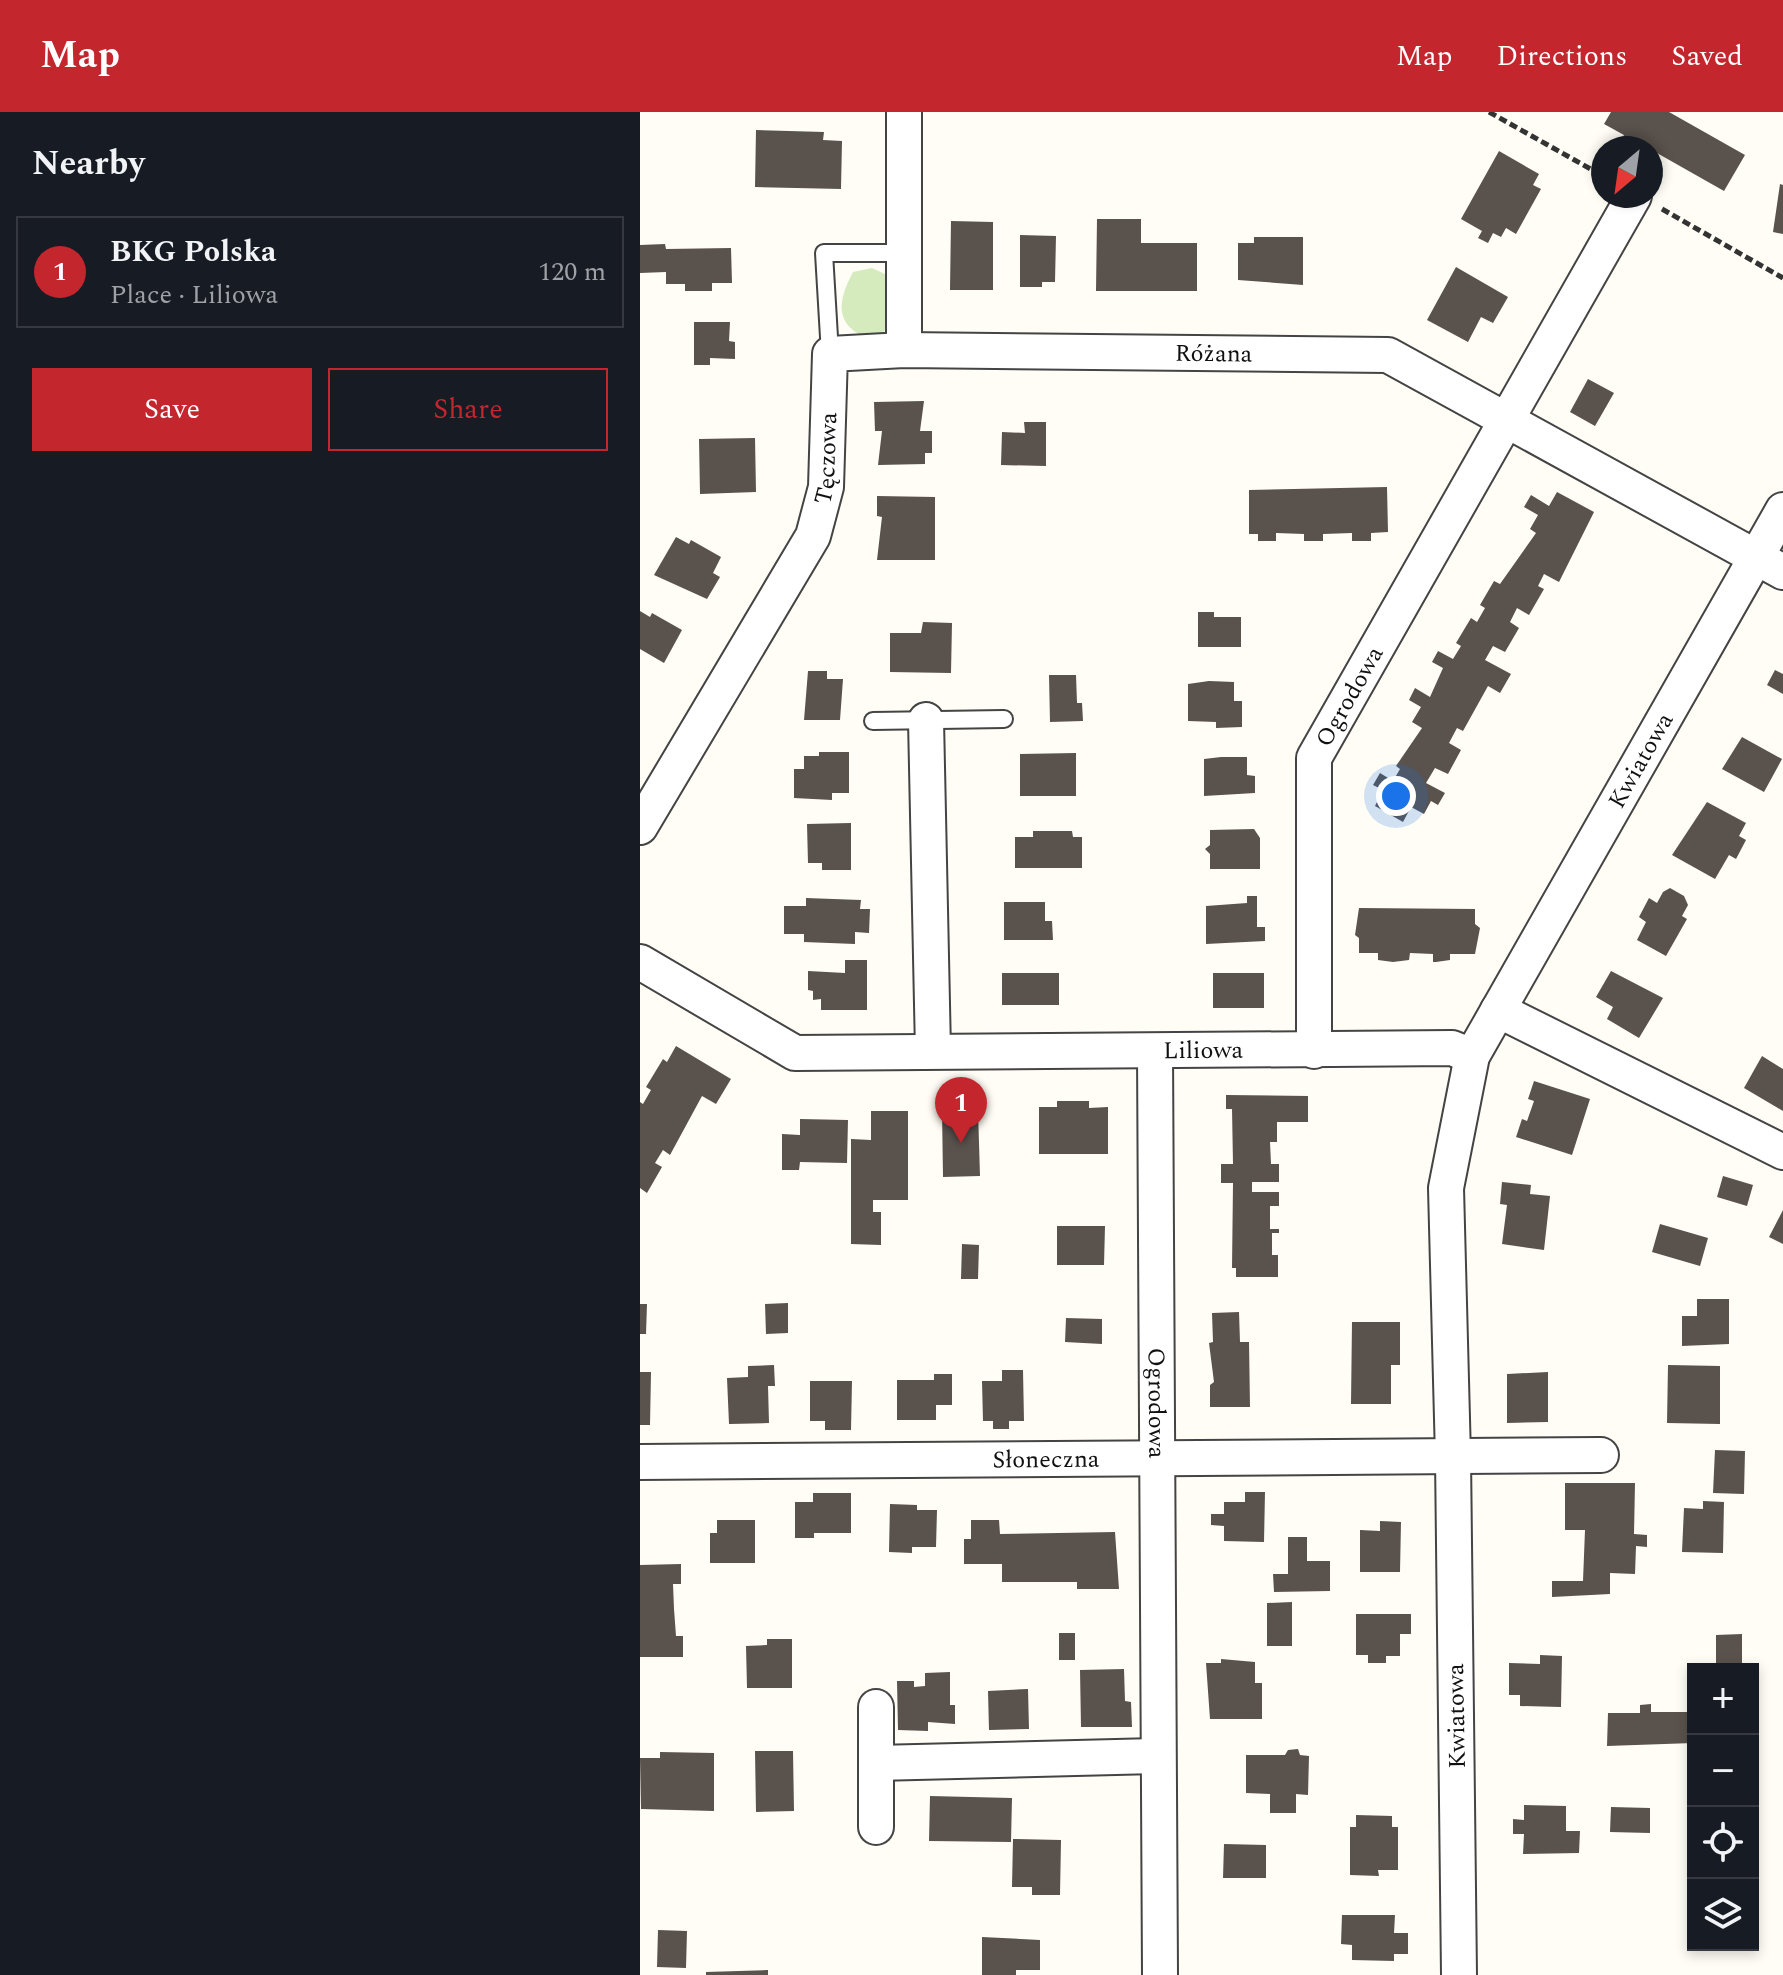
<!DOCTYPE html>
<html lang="en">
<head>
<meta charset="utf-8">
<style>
  :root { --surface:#171b24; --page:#242831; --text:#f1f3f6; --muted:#9ea1a6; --line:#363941; --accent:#c4262e }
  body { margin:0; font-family:Spectral,serif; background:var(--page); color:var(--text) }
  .controls { position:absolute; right:24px; bottom:24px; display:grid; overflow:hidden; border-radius:0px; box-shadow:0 4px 12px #0003 }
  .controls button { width:72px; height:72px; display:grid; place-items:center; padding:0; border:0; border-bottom:2px solid var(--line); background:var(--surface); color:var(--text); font:40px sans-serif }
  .compass { position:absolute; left:951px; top:24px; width:72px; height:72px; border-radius:50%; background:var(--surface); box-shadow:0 4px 12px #0003; rotate:209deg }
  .you { position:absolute; left:756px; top:684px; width:28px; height:28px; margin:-20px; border:6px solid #fff; border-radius:50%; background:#1a73e8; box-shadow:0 0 0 12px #1a73e833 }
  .badge { display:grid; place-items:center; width:52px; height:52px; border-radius:50%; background:var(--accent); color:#fff; font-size:26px; font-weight:700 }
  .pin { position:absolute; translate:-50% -66px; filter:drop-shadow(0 2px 4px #0008) }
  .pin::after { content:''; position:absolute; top:42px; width:28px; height:24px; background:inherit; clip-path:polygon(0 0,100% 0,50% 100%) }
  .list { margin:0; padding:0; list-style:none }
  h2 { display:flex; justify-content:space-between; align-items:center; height:104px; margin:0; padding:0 32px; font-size:34px }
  h2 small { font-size:26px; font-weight:400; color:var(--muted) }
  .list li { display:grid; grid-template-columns:52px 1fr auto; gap:24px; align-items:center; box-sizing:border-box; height:112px; margin:0 16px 16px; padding:0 16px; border:2px solid var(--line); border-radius:0px }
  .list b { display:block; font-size:30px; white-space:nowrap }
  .list p { margin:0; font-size:26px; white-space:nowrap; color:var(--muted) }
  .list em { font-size:26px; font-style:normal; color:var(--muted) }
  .actions { display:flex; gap:16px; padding:24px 32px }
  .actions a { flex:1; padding:18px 0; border:2px solid var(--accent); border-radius:0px; text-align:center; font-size:28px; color:var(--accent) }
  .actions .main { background:var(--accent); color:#fff }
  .icon { flex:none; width:44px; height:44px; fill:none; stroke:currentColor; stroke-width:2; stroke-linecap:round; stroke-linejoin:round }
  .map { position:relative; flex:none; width:1143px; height:1863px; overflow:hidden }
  header { display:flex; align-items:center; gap:48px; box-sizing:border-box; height:112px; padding:0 40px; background:var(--accent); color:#fff }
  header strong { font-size:38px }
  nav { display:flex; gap:44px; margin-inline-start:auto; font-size:28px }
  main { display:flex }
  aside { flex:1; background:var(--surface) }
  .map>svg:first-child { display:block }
  .green { fill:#d5ebbd }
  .building { fill:#5a524d }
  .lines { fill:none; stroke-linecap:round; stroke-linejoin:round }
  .lane-casing { stroke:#444; stroke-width:20 }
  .street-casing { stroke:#444; stroke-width:38 }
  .path { stroke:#333; stroke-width:5; stroke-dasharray:8 4; stroke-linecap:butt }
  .lane { stroke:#fff; stroke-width:16 }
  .street { stroke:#fff; stroke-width:34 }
  .labels { text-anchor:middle; stroke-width:8; stroke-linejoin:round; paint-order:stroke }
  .street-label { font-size:24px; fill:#111; stroke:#fff }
</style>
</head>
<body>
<header>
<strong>Map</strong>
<nav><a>Map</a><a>Directions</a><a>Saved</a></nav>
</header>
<main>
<aside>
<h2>Nearby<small></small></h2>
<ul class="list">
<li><span class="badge">1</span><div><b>BKG Polska</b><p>Place · Liliowa</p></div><em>120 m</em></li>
</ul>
<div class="actions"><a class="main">Save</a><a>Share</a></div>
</aside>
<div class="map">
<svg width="1143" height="1863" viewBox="0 0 1143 1863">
  <rect width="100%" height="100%" fill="#fffdf5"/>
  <path class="green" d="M232,156l15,7c5,27 14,52 -16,65 -36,-14 -35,-36 -18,-68z"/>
  <path class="building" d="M971,0h58l76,43 -21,36 -90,-51 -5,8 -11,-3 6,-10 -20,-11z
    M116,18l68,2 -1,8 19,1 -1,48 -86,-2z
    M859,39l40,23 -6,11 8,4 -25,45 -10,-6 -5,9 -8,-4 -5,10 -10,-5 4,-7 -21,-12z
    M1140,72l3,1v49l-10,-2z
    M457,107h44v24h56v48h-101z
    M311,109l42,1v68h-43z
    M380,123l36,1 -1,46h-13v5h-22z
    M614,125h49v48l-65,-5v-37h16z
    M25,132l1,5 65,-1 1,35h-20v8h-27v-7h-19v-12l-26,1v-28z
    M816,155l52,30 -15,26 -12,-6 -13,25 -41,-22z
    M54,210h36l-1,19 6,1v17l-25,-1v7h-16z
    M948,267l26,14 -19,33 -25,-14z
    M284,289l-4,30h12v22h-7v11l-47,1 4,-34h-7l-1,-29z
    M384,310h22v44l-45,-1 1,-33 23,1z
    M115,326l1,54 -56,2 -1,-55z
    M747,375l1,45 -17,1v8h-19v-8l-29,1v7h-19v-7l-28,-1v8h-18v-7h-9v-44z
    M917,380l37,20 -35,70 -15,-8 -6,12 6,3 -15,26 -12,-7 -7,14 9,6 -14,24 -12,-6 -8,14 26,14 -11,19 -12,-7 -25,45 -6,-3 -8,15 12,7 -13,24 -13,-6 -9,15 19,10 -7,12 -7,-4 -7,13 -13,-7 -8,15 -28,-16 8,-16 -10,-5 7,-12 13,8 7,-12 -4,-3 26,-38 -10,-6 9,-15 -12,-7 6,-12 15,9 13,-29 -11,-6 6,-11 15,8 8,-13 -5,-3 15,-25 6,4 8,-14 -5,-3 14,-24 6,3 36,-51 -6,-4 8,-14 -14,-8 7,-12 18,11z
    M237,384l58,1v63h-58l5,-43 -5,-1z
    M36,425l13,7 2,-4 30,17 -8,16 7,4 -13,22 -53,-24z
    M0,499l10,6 2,-4 30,17 -18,33 -24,-14z
    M558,500h16v5h27v30h-43z
    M283,510l29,1 -1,50 -61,-1v-39h31z
    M1135,558l8,4v20l-16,-9z
    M168,559h19v8h16l-3,41h-36z
    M409,563h27l1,28h5l1,18 -33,1z
    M569,569l25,1v19h8v26l-26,1v-6l-28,-1v-37z
    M1102,625l40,22 -18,33 -42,-23z
    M179,640h30v41h-17v7l-38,-2v-29h10v-13h15z
    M436,641v43h-56v-42z
    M581,645h26v18l8,1v17l-51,3v-37z
    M1067,690l39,21 -7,13 7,4 -10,19 -7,-4 -14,24 -43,-24z
    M211,711v47h-29v-7h-14l-1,-39z
    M614,717l6,9v31h-50v-15l-5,-5 5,-4v-15z
    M393,719h39l1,6h9v31h-67v-31h18z
    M1030,776l14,8 4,9 -6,11 5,3 -21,37 -29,-16 9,-18 -7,-5 10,-19 8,5 6,-11z
    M607,784h10v31h8v14l-59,3v-38l41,-3z
    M166,786l55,2 -1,9h10l-1,24 -14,-1v12l-51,-2v-8h-20v-28h22z
    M364,790h41v19h7l1,19h-49z
    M719,796l116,1v15l5,4 -5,26h-25v6l-14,2h-3v-8l-23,-1 -1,7 -16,2 -15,-2v-7h-19v-15l-4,-3z
    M205,848h22v50h-46v-11l-8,1v-9l-5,-1v-19l37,2z
    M971,859l52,27 -24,40 -32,-19 6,-12 -17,-10z
    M362,861h57v32h-57z
    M573,861h51v35h-51z
    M36,934l55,33 -15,25 -14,-8 -32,59 -7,-5 -8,13 7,4 -15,26 -7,-5v-86l3,2 8,-14 -5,-3 17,-28 4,3z
    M1122,944l21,13v42l-39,-23z
    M894,969l56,18 -18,56 -56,-18 6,-18 5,2 7,-20 -6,-2z
    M586,983l82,1v26h-31v20h-7l1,22h8v18h-27v10h27v14h-9v23h9v4h-7v22h6v22h-42v-9h-4l1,-85h-12v-19h12l-1,-55h-6z
    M417,989h32v7l19,-1v47h-69v-47h18z
    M302,998h36l2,66 -37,1z
    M231,999h37v89h-35v12h8v33l-30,-1v-105l20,1z
    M160,1007l48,1 -1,43 -47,-1 -1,8h-17v-36l18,1z
    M1083,1064l30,9 -6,21 -30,-9z
    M862,1070l29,3 -1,9 20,2 -6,54 -42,-6 5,-39 -7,-1z
    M1143,1098v34l-14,-7z
    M1020,1112l48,14 -8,28 -48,-14z
    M417,1114h48l-1,39h-47z
    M322,1132l17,1 -1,34h-17z
    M1057,1187h32v45l-47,2v-30h15z
    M148,1191v30l-22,1 -1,-30z
    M0,1192h7l-1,30h-6z
    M599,1200l1,30h9l1,65h-40v-22l4,-3 -5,-39 4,-1 -1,-29z
    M426,1206l36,1v25l-37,-2z
    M712,1210h48v43h-9v39h-40z
    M134,1253l1,21h-7l1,37 -40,1 -2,-46 21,-1v-11z
    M1028,1253l52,1v58l-53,-1z
    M362,1258h21l1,51h-15v8h-16v-8h-10l-1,-40h20z
    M0,1260h11l-1,53h-10z
    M908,1260v50l-41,1v-49z
    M294,1262h18v31h-16v15h-39v-40h37z
    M170,1269h42l-1,49h-26v-9h-15z
    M1075,1338l30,1 -1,43 -31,-1z
    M925,1371h70l-1,51 13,1v12l-11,-1 -1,28 -25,-1v21l-58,3v-16h31l2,-51h-20z
    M605,1380h20l-1,50 -40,-1v-15l-13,-1v-11h13v-12h21z
    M173,1381h38v40h-37v5h-19v-36h18z
    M1063,1389l21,1 -1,51 -41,-1 2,-44 19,1z
    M250,1392l27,1v5h20l-1,37h-24v6l-23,-1z
    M77,1408h38v43h-45v-30h7z
    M331,1408h28l1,14 115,-2 4,57h-42v-7h-75v-18h-38v-25h7z
    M740,1409l21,1 -1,50h-40v-42l20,1z
    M648,1425h19v24h23v30l-56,1 -1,-18h15z
    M41,1452v20h-8l1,25 2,27h7v21h-43v-92z
    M652,1490v44h-25v-43z
    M716,1502h55v20h-11v22h-14v7h-18v-8h-12z
    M419,1521h16v27h-16z
    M1102,1522v35h-26v-34z
    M127,1527h25v49h-45l-1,-42 21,-1z
    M900,1543l22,1 -1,51 -41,-1v-11h-11v-32l31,1z
    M581,1547l34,3v21h7v36h-52l-4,-56h15z
    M484,1557l1,32 6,1 1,25h-51l-1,-57z
    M310,1560v33h5v19l-27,-2v9l-30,-1 -1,-49h17v6l11,-1v-13z
    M388,1577l1,40 -40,1 -1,-39z
    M1011,1592v8h42v31l-86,3 1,-33h32v-8z
    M658,1637l2,6 9,1 -1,39 -12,-1v19h-26v-19l-24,-1v-38h39l3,-5z
    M115,1639h38l1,60 -38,1z
    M20,1640l54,1v58l-73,-2 -1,-51h20z
    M290,1684l82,2 -1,44 -82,-1z
    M884,1693l42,1v25h14l-1,22 -56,1 1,-20h-11v-15l11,1z
    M971,1695l39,1v25l-40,-1z
    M716,1703l36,1v11h6v43h-20l1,6 -29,-1v-48h6z
    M373,1727l48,1 -1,55h-28v-8h-20z
    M584,1732l42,1v33h-43z
    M702,1803h53l-1,18h14v21h-14v7l-42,-1v-15l-11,-1z
    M18,1818l29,1 -1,37 -29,-1z
    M342,1825l58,3v30h-24v5h-34z
    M128,1858v5h-62v-3z"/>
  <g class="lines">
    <defs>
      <path id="lane" d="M190,242l-6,-101h82
        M233,609l131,-2"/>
      <g id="street">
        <path d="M264,0v238"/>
        <path d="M286,608l7,331"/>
        <path id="s1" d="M0,715l173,-291 13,-49 4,-133 74,-4 484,5 395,217"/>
        <path id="s2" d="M0,850l155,91 657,-5 20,8"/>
        <path d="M858,898l285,142"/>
        <path id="s3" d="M515,939l5,924"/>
        <path id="s4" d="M674,939v-293l320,-562"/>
        <path id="s5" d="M0,1350l961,-7"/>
        <path d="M236,1651l280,-7"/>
        <path d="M236,1715v-120"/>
        <path id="s6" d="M819,1863l-6,-518 -7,-269 26,-132 311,-546"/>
      </g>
    </defs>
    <use href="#lane" class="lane-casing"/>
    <use href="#street" class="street-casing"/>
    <path class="path" d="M849,0l114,64
      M1022,97l121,69"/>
    <use href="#lane" class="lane"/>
    <use href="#street" class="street"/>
  </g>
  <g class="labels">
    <g class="street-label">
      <text dy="8" stroke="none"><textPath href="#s1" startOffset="906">Różana</textPath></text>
      <text dy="8" stroke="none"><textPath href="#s1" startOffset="418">Tęczowa</textPath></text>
      <text dy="8" stroke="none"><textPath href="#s4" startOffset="364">Ogrodowa</textPath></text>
      <text dy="8" stroke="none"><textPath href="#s6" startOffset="1262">Kwiatowa</textPath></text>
      <text dy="8" stroke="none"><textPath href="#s2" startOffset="588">Liliowa</textPath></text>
      <text dy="8" stroke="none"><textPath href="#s3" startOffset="352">Ogrodowa</textPath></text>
      <text dy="8" stroke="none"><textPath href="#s5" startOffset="406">Słoneczna</textPath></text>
      <text transform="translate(816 1604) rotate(-91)" y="8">Kwiatowa</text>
    </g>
  </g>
</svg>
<div class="controls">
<button>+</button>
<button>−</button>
<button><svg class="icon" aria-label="locate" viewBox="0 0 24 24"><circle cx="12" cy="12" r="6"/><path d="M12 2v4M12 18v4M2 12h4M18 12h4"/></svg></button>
<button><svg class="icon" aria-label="layers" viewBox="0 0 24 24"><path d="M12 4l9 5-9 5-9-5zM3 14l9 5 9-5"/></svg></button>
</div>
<svg class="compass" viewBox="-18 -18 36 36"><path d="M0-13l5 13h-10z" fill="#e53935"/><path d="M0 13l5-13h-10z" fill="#9ea1a6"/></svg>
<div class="you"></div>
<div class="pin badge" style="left:321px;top:1031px">1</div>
</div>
</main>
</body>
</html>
